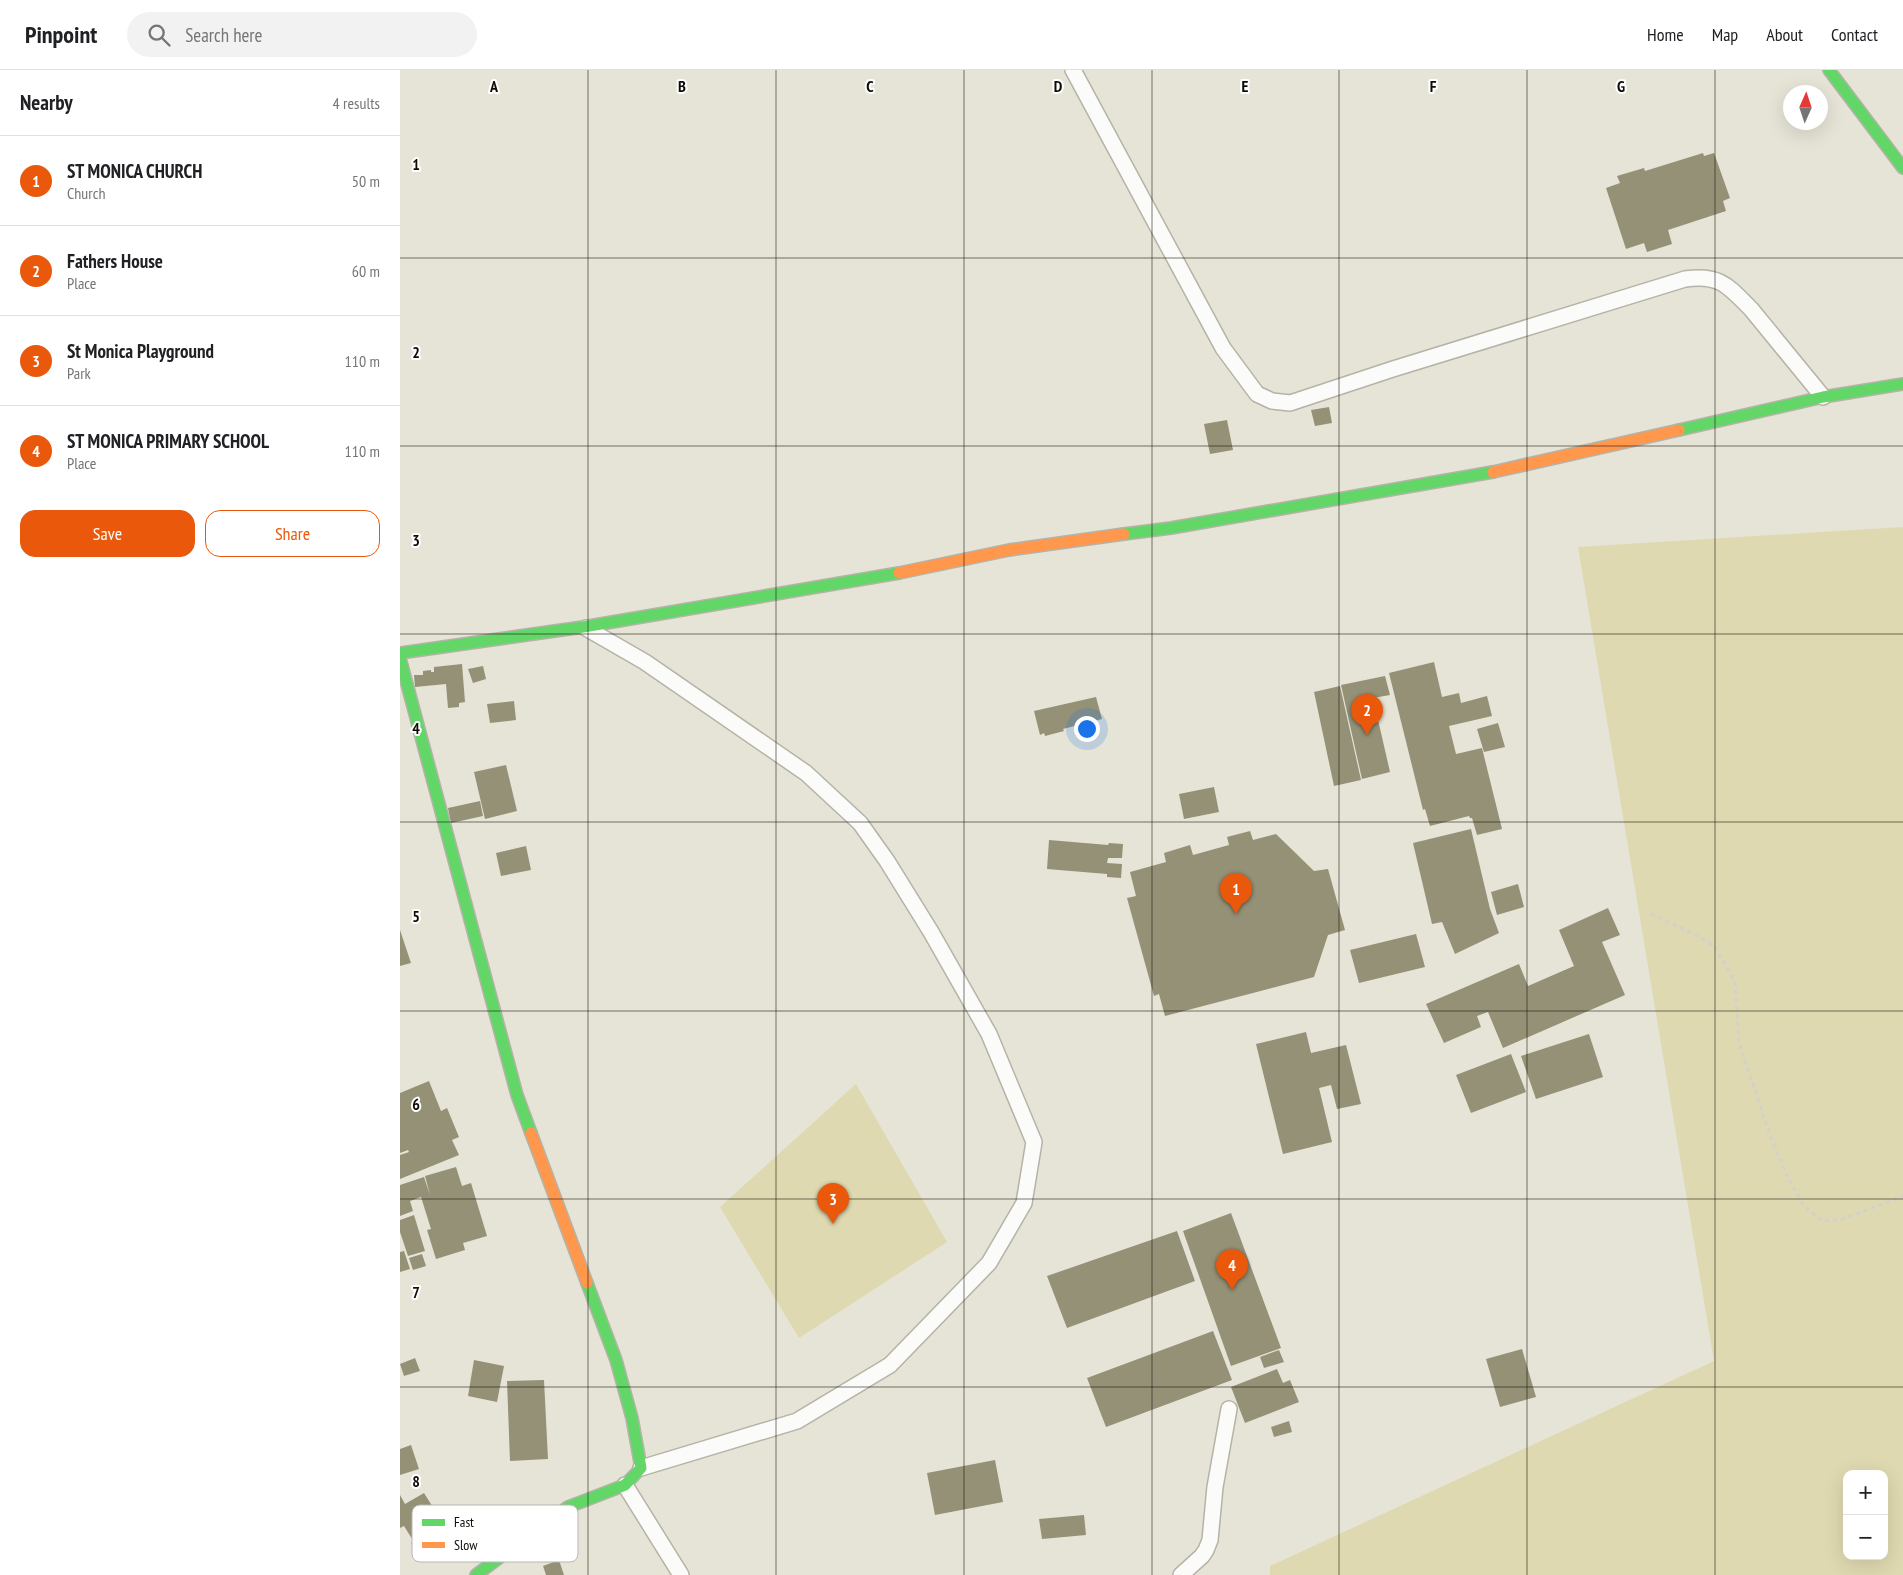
<!DOCTYPE html>
<html lang="en">
<head>
<meta charset="utf-8">
<style>
  :root { --surface:#fff; --page:#f2f2f2; --text:#202124; --muted:#757577; --line:#e0e0e0; --accent:#ea580c }
  body { margin:0; font-family:"PT Sans Narrow",sans-serif; background:var(--page); color:var(--text) }
  .controls { position:absolute; right:15px; bottom:15px; display:grid; overflow:hidden; border-radius:10px; box-shadow:0 5px 20px #0002 }
  .controls button { width:45px; height:45px; display:grid; place-items:center; padding:0; border:0; border-bottom:1px solid var(--line); background:var(--surface); color:var(--text); font:25px sans-serif }
  .compass { position:absolute; left:1383px; top:15px; width:45px; height:45px; border-radius:50%; background:var(--surface); box-shadow:0 5px 20px #0002; rotate:3deg }
  .you { position:absolute; left:686px; top:658px; width:18px; height:18px; margin:-12px; border:4px solid #fff; border-radius:50%; background:#1a73e8; box-shadow:0 0 0 8px #1a73e833 }
  .badge { display:grid; place-items:center; width:32px; height:32px; border-radius:50%; background:var(--accent); color:#fff; font-size:16px; font-weight:700 }
  .pin { position:absolute; translate:-50% -41px; filter:drop-shadow(0 1px 2px #0008) }
  .pin::after { content:''; position:absolute; top:26px; width:18px; height:15px; background:inherit; clip-path:polygon(0 0,100% 0,50% 100%) }
  .list { margin:0; padding:0; list-style:none }
  h2 { display:flex; justify-content:space-between; align-items:center; height:65px; margin:0; padding:0 20px; font-size:21px }
  h2 small { font-size:16px; font-weight:400; color:var(--muted) }
  .list li { display:grid; grid-template-columns:32px 1fr auto; gap:15px; align-items:center; box-sizing:border-box; height:90px; padding:0 20px; border-top:1px solid var(--line) }
  .list b { display:block; font-size:19px; white-space:nowrap }
  .list p { margin:0; font-size:16px; white-space:nowrap; color:var(--muted) }
  .list em { font-size:16px; font-style:normal; color:var(--muted) }
  .actions { display:flex; gap:10px; padding:15px 20px }
  .actions a { flex:1; padding:11px 0; border:1px solid var(--accent); border-radius:15px; text-align:center; font-size:18px; color:var(--accent) }
  .actions .main { background:var(--accent); color:#fff }
  .icon { flex:none; width:28px; height:28px; fill:none; stroke:currentColor; stroke-width:2; stroke-linecap:round; stroke-linejoin:round }
  .map { position:relative; flex:none; width:1503px; height:1505px; overflow:hidden }
  header { display:flex; align-items:center; gap:30px; box-sizing:border-box; height:70px; padding:0 25px; background:var(--surface); border-bottom:1px solid var(--line) }
  header strong { font-size:24px }
  nav { display:flex; gap:28px; margin-inline-start:auto; font-size:18px }
  .search { width:350px; height:45px; background:var(--page); display:flex; align-items:center; gap:12px; box-sizing:border-box; padding:0 18px; border-radius:28px; color:var(--muted); font-size:19px }
  main { display:flex }
  aside { flex:1; background:var(--surface) }
  .map>svg:first-child { display:block }
  .green { fill:#ded9b0; fill-rule:evenodd }
  .building { fill:#949177 }
  .lines { fill:none; stroke-linecap:round; stroke-linejoin:round }
  .lane-casing { stroke:#b5b3a8; stroke-width:18 }
  .fast-casing { stroke:#b5b3a8; stroke-width:14 }
  .slow-casing { stroke:#b5b3a8; stroke-width:14 }
  .path { stroke:#d2d1ce; stroke-width:3; stroke-dasharray:4 4; stroke-linecap:butt }
  .lane { stroke:#fbfbf9; stroke-width:15 }
  .fast { stroke:#63d668; stroke-width:11 }
  .slow { stroke:#ff974d; stroke-width:11 }
  .grid { fill:none; stroke:#0e0c05; stroke-width:1; stroke-opacity:0.55 }
  .key { fill:#fff; stroke:#b7b6b4; stroke-width:1 }
  .key-label { font-size:14px; fill:#0e0c05 }
  .grid-label { font-size:16px; text-anchor:middle; font-weight:bold; fill:#0e0c05; stroke:#fff; stroke-width:4; stroke-linejoin:round; paint-order:stroke }
</style>
</head>
<body>
<header>
<strong>Pinpoint</strong>
<div class="search"><svg class="icon" aria-label="search" viewBox="0 0 24 24"><circle cx="10" cy="10" r="6"/><path d="M15 15l6 6"/></svg>Search here</div>
<nav><a>Home</a><a>Map</a><a>About</a><a>Contact</a></nav>
</header>
<main>
<aside>
<h2>Nearby<small>4 results</small></h2>
<ul class="list">
<li><span class="badge">1</span><div><b>ST MONICA CHURCH</b><p>Church</p></div><em>50 m</em></li>
<li><span class="badge">2</span><div><b>Fathers House</b><p>Place</p></div><em>60 m</em></li>
<li><span class="badge">3</span><div><b>St Monica Playground</b><p>Park</p></div><em>110 m</em></li>
<li><span class="badge">4</span><div><b>ST MONICA PRIMARY SCHOOL</b><p>Place</p></div><em>110 m</em></li>
</ul>
<div class="actions"><a class="main">Save</a><a>Share</a></div>
</aside>
<div class="map">
<svg width="1503" height="1505" viewBox="0 0 1503 1505">
  <rect width="100%" height="100%" fill="#e6e4d6"/>
  <path class="green" d="M1503,457v1048h-633v-9l444,-205 -136,-814zM1447,1404h37v82h-37z
    M456,1014l91,158 -148,96 -79,-131z"/>
  <path class="building" d="M1303,83l1,3 10,-3 16,45 -7,3 3,10 -58,19 4,14 -25,8 -3,-9 -18,6 -20,-61 14,-5 -3,-7 27,-8 1,3z
    M929,337l3,16 -17,3 -4,-16z
    M827,350l6,30 -23,4 -6,-30z
    M1034,592l8,35 17,-4 2,10 26,-7 5,20 -43,10 7,28 26,-6 20,81 -25,6 -5,-17h-2l-1,-2 -39,10 -5,-17 -2,1 -34,-137z
    M62,594l3,38 -6,1v4l-11,1 -2,-24 -31,3 -1,-12h9v-4l8,-1v2h3v-5z
    M83,596l3,13 -13,4 -5,-14z
    M985,606l5,19 -17,3 17,74 -28,7 -21,-94z
    M940,616l21,94 -27,6 -20,-94z
    M696,627l6,22 -39,10 1,2 -19,5 -1,-3 -4,2 -6,-24z
    M114,631l2,19 -26,3 -3,-19z
    M1098,653l7,24 -21,5 -7,-23z
    M106,695l11,46 -32,8 -11,-47z
    M814,717l5,25 -35,7 -5,-25z
    M80,731l3,15 -32,7 -3,-15z
    M1071,759l19,80 9,24 -44,21 -13,-32 -10,2 -19,-81z
    M850,761l3,9 23,-6 38,37 14,-2 17,61 -17,5 -14,42 -149,39 -6,-22 -5,2 -27,-98 9,-2 -6,-24 36,-10 -2,-9 26,-8 3,10 36,-10 -2,-8z
    M649,770l59,5 1,-2 14,1 -1,14h-14l-1,5 15,1 -1,14 -14,-1v-3l-60,-5z
    M126,776l5,24 -30,6 -5,-23z
    M1118,814l6,23 -27,8 -6,-23z
    M1208,838l12,27 -18,7 23,53 -122,53 -15,-36 -11,4 4,11 -37,16 -18,-39 93,-40 9,22 46,-20 -15,-36z
    M0,860l11,33 -11,3z
    M1016,864l9,33 -66,16 -9,-33z
    M906,962l5,21 35,-8 15,59 -24,5 -6,-24 -12,3 13,54 -49,12 -27,-110z
    M1189,964l14,43 -67,22 -15,-43z
    M1111,984l15,38 -55,21 -15,-38z
    M29,1011l12,30 6,-3 12,29 -7,3 7,15 -59,24v-24l9,-3 -1,-2 -8,3v-60z
    M56,1097l6,19 9,-3 16,53 -24,7 2,7 -29,9 -9,-29 4,-1 -10,-32 -11,4 3,10 -13,5v-31l24,-8 6,18 -5,-19z
    M831,1143l50,135 -50,18 -48,-135z
    M14,1145l11,36 -17,5 -8,-24v-12z
    M777,1161l18,50 -128,47 -20,-52z
    M4,1181l6,18 -10,3v-20z
    M22,1184l4,12 -13,4 -4,-12z
    M813,1261l19,49 -126,47 -19,-49z
    M1122,1279l14,48 -36,10 -14,-48z
    M879,1280l5,12 -20,6 -4,-11z
    M15,1288l5,13 -16,5 -4,-12z
    M74,1290l30,6 -7,36 -29,-6z
    M877,1299l6,14 7,-3 9,22 -54,21 -14,-36z
    M144,1310l4,79 -38,2 -3,-80z
    M889,1351l3,11 -18,5 -3,-10z
    M11,1375l8,24 -19,6v-26z
    M595,1390l8,42 -68,13 -8,-42z
    M24,1423l31,49 -28,18 -8,-11 -3,2 -5,-8 3,-1 -10,-16 -4,2v-33l5,9z
    M684,1445l2,20 -44,4 -3,-20z
    M159,1490l5,15h-18l-3,-9z"/>
  <g class="lines">
    <defs>
      <path id="lane" d="M673,0l150,278 34,46 15,7 18,2 103,-34 292,-90c35,-5 43,7 66,30l72,88
        M186,558l59,34 161,111 54,50 27,38 44,71 58,102 45,108 -10,61 -35,60 -99,102 -93,56 -156,47
        M225,1415l56,90
        M781,1505l21,-19 4,-6 4,-10 5,-53 14,-78"/>
      <path id="fast" d="M1429,0l74,98
        M1279,360l144,-33 80,-13
        M724,464l47,-6 322,-56
        M0,583l183,-26 316,-54
        M0,588l117,437 14,38
        M76,1505l92,-68 57,-22 16,-17 -9,-50 -16,-58 -29,-77"/>
      <path id="slow" d="M1093,402l186,-42
        M499,503l110,-23 115,-16
        M131,1063l56,150"/>
    </defs>
    <use href="#lane" class="lane-casing"/>
    <use href="#fast" class="fast-casing"/>
    <use href="#slow" class="slow-casing"/>
    <path class="path" d="M1251,844l41,19 22,13 12,20 9,16 4,61 31,92 18,43 16,28 18,15 21,-2 60,-23"/>
    <use href="#lane" class="lane"/>
    <use href="#fast" class="fast"/>
    <use href="#slow" class="slow"/>
  </g>
  <path class="grid" d="M188,0v1505M376,0v1505M564,0v1505M752,0v1505M939,0v1505M1127,0v1505M1315,0v1505M0,188h1503M0,376h1503M0,564h1503M0,752h1503M0,941h1503M0,1129h1503M0,1317h1503"/>
  <rect x="12" y="1435" width="166" height="57" rx="8" class="key"/>
  <rect x="22" y="1449" width="23" height="7" fill="#63d668"/>
  <rect x="22" y="1472" width="23" height="6" fill="#ff974d"/>
  <g class="key-label">
    <text x="54" y="1457">Fast</text>
    <text x="54" y="1480">Slow</text>
  </g>
  <g class="grid-label">
    <text x="94" y="22">A</text>
    <text x="282" y="22">B</text>
    <text x="470" y="22">C</text>
    <text x="658" y="22">D</text>
    <text x="845" y="22">E</text>
    <text x="1033" y="22">F</text>
    <text x="1221" y="22">G</text>
    <text x="16" y="100">1</text>
    <text x="16" y="288">2</text>
    <text x="16" y="476">3</text>
    <text x="16" y="664">4</text>
    <text x="16" y="852">5</text>
    <text x="16" y="1040">6</text>
    <text x="16" y="1228">7</text>
    <text x="16" y="1417">8</text>
  </g>
</svg>
<div class="controls">
<button>+</button>
<button>−</button>
</div>
<svg class="compass" viewBox="-18 -18 36 36"><path d="M0-13l5 13h-10z" fill="#e53935"/><path d="M0 13l5-13h-10z" fill="#757577"/></svg>
<div class="you"></div>
<div class="pin badge" style="left:836px;top:844px">1</div>
<div class="pin badge" style="left:967px;top:665px">2</div>
<div class="pin badge" style="left:433px;top:1154px">3</div>
<div class="pin badge" style="left:832px;top:1220px">4</div>
</div>
</main>
</body>
</html>
